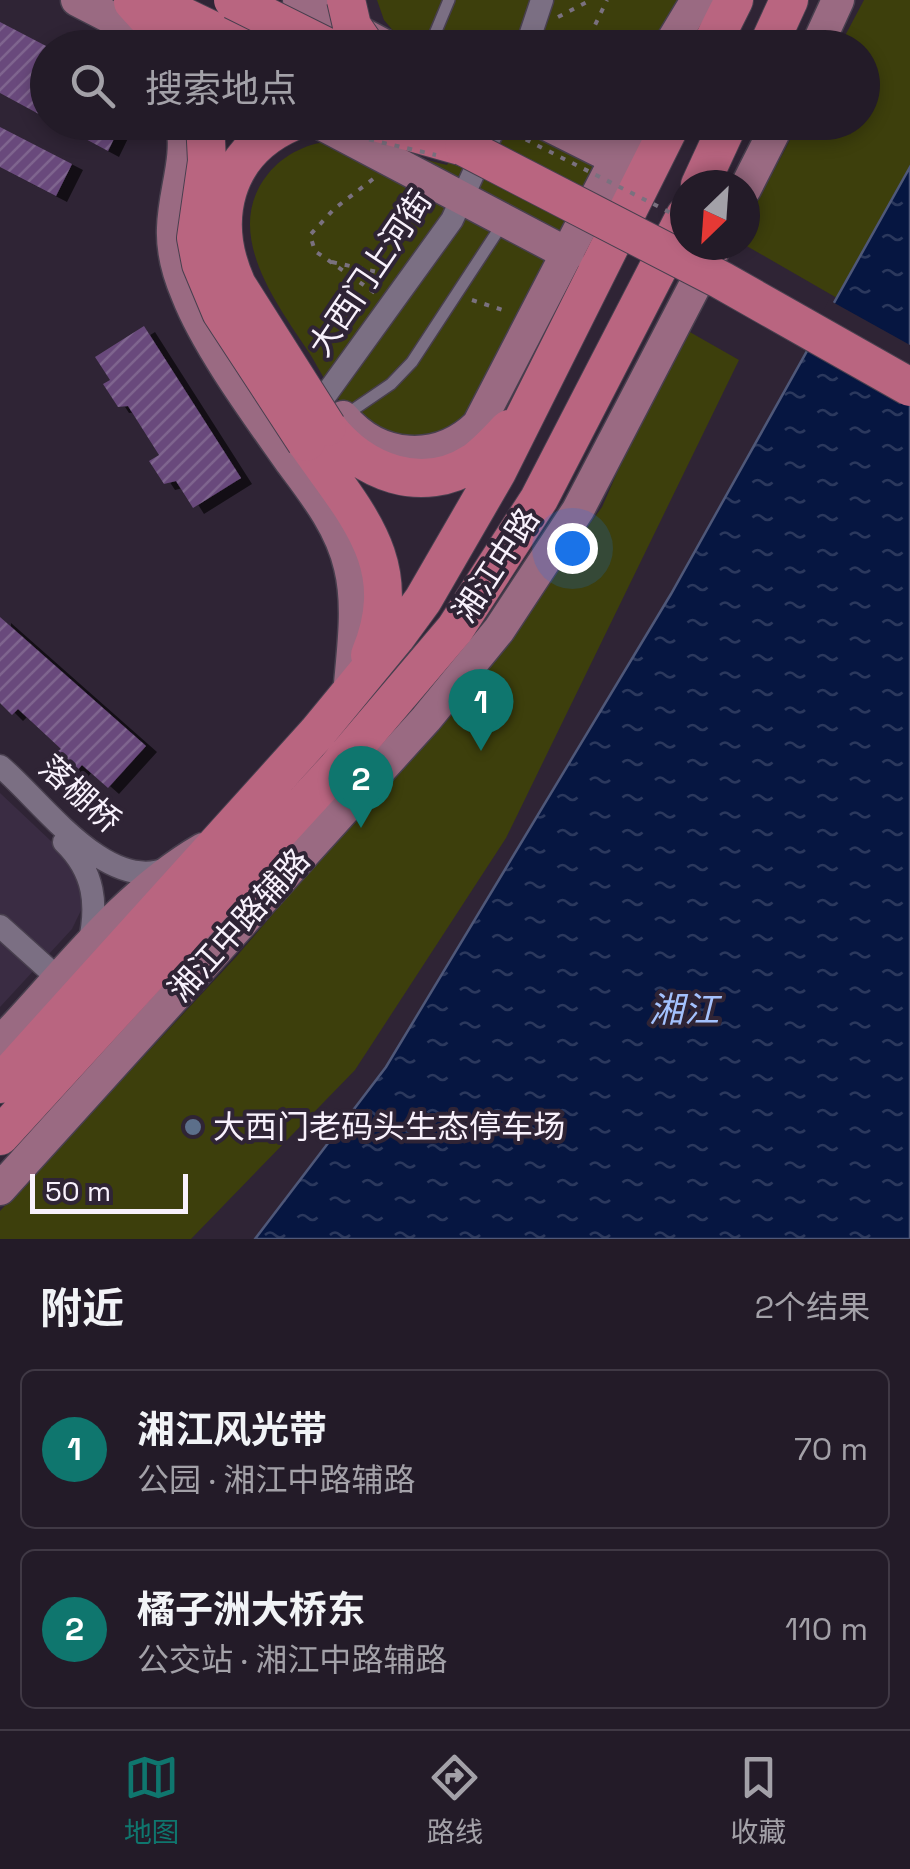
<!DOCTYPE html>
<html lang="zh">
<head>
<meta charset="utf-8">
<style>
  :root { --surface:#231b28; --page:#2f2834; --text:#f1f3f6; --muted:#a3a1a8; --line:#403945; --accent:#0f766e }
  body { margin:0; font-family:"Space Grotesk","Noto Sans SC",sans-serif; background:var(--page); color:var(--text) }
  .compass { position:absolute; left:670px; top:170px; width:90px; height:90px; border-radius:50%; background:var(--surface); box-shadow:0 5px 15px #0003; rotate:205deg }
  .scale { position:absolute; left:30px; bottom:25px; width:158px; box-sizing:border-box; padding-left:10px; border:5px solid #f8f1fc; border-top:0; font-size:28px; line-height:35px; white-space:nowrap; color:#f8f1fc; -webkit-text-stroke:8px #2f2435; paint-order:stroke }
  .you { position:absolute; left:572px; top:548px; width:35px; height:35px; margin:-25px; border:8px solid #fff; border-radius:50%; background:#1a73e8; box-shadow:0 0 0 15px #1a73e833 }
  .badge { display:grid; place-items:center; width:65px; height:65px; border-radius:50%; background:var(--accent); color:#fff; font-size:32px; font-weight:700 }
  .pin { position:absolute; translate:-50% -82px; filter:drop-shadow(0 2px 5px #0008) }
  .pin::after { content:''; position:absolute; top:52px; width:35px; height:30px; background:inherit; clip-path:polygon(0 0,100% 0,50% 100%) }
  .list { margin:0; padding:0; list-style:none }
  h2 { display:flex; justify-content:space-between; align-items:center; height:130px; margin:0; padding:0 40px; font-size:42px }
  h2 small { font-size:32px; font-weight:400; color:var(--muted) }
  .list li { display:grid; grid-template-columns:65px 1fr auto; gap:30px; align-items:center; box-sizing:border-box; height:160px; margin:0 20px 20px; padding:0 20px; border:2px solid var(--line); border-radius:15px }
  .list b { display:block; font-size:38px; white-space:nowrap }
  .list p { margin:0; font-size:32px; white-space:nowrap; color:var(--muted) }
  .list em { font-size:32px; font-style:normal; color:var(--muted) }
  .icon { flex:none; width:55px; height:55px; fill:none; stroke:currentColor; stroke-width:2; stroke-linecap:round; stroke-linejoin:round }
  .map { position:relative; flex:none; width:910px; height:1239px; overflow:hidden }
  .search { position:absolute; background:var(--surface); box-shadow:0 5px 15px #0003; left:30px; right:30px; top:30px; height:110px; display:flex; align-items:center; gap:25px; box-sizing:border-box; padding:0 35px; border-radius:55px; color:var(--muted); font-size:38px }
  .sheet { height:490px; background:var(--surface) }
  nav { display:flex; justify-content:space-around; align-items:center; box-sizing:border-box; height:140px; border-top:2px solid var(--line); background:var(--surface); font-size:28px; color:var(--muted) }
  nav a { display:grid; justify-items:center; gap:5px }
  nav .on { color:var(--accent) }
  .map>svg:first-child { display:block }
  .built { fill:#3a2c43 }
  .green { fill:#3d3f0c }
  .water { fill:url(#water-ripples); stroke:#4f5879; stroke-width:2.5 }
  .pier { fill:#2f2435 }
  .building { fill:url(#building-hatch); filter:url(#shadow) }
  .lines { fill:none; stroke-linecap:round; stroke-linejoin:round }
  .lane-casing { stroke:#483f4e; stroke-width:14 }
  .street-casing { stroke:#483f4e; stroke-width:25 }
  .secondary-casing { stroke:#483f4e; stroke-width:35 }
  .primary-casing { stroke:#483f4e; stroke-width:40 }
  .path { stroke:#7a717f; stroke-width:4; stroke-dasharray:5 8; stroke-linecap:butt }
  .lane { stroke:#7b6f83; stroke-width:11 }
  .street { stroke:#7b6f83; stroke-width:22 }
  .secondary { stroke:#9a6a82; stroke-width:32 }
  .primary { stroke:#b96580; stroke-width:38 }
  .primary-bridge-casing { stroke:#483f4e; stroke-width:40; stroke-linecap:butt }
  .path-bridge { stroke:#7a717f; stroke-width:4; stroke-dasharray:5 8; stroke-linecap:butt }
  .primary-bridge { stroke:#b96580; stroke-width:38 }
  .service-dot { fill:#5c6f8a; stroke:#2f2435; stroke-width:4 }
  .labels { text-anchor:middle; stroke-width:8; stroke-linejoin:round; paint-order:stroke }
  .street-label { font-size:32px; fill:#f8f1fc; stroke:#2f2435 }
  .poi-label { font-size:32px; fill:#f8f1fc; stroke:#2f2435; text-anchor:start }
  .water-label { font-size:35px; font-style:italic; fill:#a3c1fd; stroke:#2f2435 }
</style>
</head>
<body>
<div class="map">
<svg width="910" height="1239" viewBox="0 0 910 1239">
  <defs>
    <pattern id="water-ripples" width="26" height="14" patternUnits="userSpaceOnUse" patternTransform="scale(2.5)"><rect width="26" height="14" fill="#061641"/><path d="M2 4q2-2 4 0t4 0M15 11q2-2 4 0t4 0" fill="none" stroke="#2b385d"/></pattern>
    <pattern id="building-hatch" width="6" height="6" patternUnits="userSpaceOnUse" patternTransform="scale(2.5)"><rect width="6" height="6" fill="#694a7b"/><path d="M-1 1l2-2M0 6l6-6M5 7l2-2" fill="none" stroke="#7f658f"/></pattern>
    <filter id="shadow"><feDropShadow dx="11" dy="6" stdDeviation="0" flood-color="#0009"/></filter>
  </defs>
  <rect width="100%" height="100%" fill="#2f2435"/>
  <path class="built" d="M0,793l69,65 16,44 -13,27 -72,78z"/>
  <path class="green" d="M377,0h306l-29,48 -247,-1 -23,-27z
    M864,0h46v167l-73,131 -92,-53v-20l54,-102 63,-1v-74l-23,-1z
    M469,123h155l-161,302 -61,18c-19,-12 -42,-23 -58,-38 -14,-13 -24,-35 -34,-51 -33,-50 -89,-122 -42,-180 16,-20 41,-32 67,-33 36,-1 77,16 112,24z
    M681,327l58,33 -233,478 -151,232 -164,169h-191v-28l236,-254 252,-293 114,-157z"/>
  <path class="water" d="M910,167v1072h-655l131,-172 285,-473z"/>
  <path class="pier" d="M829,300l81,45v61l-107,-58z"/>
  <path class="building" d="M0,22l48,25v72l-48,-26z
    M54,122h68l-14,29z
    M0,127l72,37 -16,32 -56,-29z
    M144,326l97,152 -48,30 -17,-27 -12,3 -15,-23 10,-6 -31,-49 -10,1 -15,-23 7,-4 -15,-23z
    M0,617l146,129 -38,42 -26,-23 -7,8 -22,-19 8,-5 -43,-40 -6,6 -12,-12z"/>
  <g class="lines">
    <defs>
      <path id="lane" d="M429,48l20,-48
        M347,414l44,-30 21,-22 91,-139"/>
      <path id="street" d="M526,48l16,-48
        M309,418l143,-198 45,-98
        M0,766c41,34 107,129 168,102
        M64,842c31,30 34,63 25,103
        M0,926l60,54"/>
      <path id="secondary" d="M77,0l93,48
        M299,0l90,48
        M668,48l29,-48
        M816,48l22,-48
        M182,122c7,38 -8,69 -9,106 -1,23 5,45 14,66 20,52 71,121 104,168 24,32 50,65 59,105 10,40 2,88 -1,129
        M318,122l250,132
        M542,122l74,37
        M745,189l34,-67
        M343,417c36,43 95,47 135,8l157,-303
        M0,1043c63,-66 123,-148 203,-194
        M0,1189l426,-470 73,-89 79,-120 138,-265"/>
      <path id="primary" d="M149,0l100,48
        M133,2l42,46
        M710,48l24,-48
        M767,48l22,-48
        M375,122l89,25
        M700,185l29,-63
        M327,427c35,45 95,69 147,35 13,-9 24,-22 35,-33
        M306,442c50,72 102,122 64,213
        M0,1084l317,-351 79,-96 27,-37 74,-128 175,-350
        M0,1136l337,-368 118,-139 84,-130 146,-283"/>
    </defs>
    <use href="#lane" class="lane-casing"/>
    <use href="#street" class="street-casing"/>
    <use href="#secondary" class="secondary-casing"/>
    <use href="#primary" class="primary-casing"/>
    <path class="path" d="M558,17l33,-17
      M584,48l23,-48
      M373,179l-39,30 -24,26 5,16 60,42
      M332,262l54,12
      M472,300l34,11"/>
    <use href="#lane" class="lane"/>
    <use href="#street" class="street"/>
    <use href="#secondary" class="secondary"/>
    <use href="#primary" class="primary"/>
    <defs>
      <path id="primary-bridge" d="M233,0l96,48
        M346,0l6,26 15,22
        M205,122l2,39 -11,77 5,26 20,48 85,130
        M292,122c-69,30 -84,99 -55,163l90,142
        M464,147l257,133 189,107"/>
    </defs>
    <use href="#primary-bridge" class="primary-bridge-casing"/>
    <path class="path-bridge" d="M491,122l194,98
      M318,135l23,-2 95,22"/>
    <use href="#primary-bridge" class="primary-bridge"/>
  </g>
  <circle class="service-dot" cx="193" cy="1127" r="10"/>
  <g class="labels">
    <g class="street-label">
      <text transform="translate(370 273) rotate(-56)" y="11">大西门上河街</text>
      <text transform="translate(496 565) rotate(-57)" y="11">湘江中路</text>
      <text transform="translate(80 794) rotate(42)" y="11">落棚桥</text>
      <text transform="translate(239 925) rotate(-48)" y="11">湘江中路辅路</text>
    </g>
    <g class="poi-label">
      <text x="213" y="1138">大西门老码头生态停车场</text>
    </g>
    <g class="water-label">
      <text x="684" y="1022">湘江</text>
    </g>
  </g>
</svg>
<svg class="compass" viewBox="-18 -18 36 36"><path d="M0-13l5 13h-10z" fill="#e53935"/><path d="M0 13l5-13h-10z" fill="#a3a1a8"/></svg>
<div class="scale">50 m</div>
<div class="you"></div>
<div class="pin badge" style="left:481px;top:751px">1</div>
<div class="pin badge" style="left:361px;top:828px">2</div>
<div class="search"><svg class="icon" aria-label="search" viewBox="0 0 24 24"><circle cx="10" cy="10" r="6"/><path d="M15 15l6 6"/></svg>搜索地点</div>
</div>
<section class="sheet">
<h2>附近<small>2个结果</small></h2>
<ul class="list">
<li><span class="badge">1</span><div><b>湘江风光带</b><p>公园 · 湘江中路辅路</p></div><em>70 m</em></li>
<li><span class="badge">2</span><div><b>橘子洲大桥东</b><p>公交站 · 湘江中路辅路</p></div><em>110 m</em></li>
</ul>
</section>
<nav>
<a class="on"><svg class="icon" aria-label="map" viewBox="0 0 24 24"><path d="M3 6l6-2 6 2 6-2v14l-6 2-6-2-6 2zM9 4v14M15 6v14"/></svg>地图</a>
<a><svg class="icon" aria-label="directions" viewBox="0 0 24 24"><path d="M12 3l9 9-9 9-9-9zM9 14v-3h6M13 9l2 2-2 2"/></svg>路线</a>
<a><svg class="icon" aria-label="saved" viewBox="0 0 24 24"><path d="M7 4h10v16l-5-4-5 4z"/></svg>收藏</a>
</nav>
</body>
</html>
